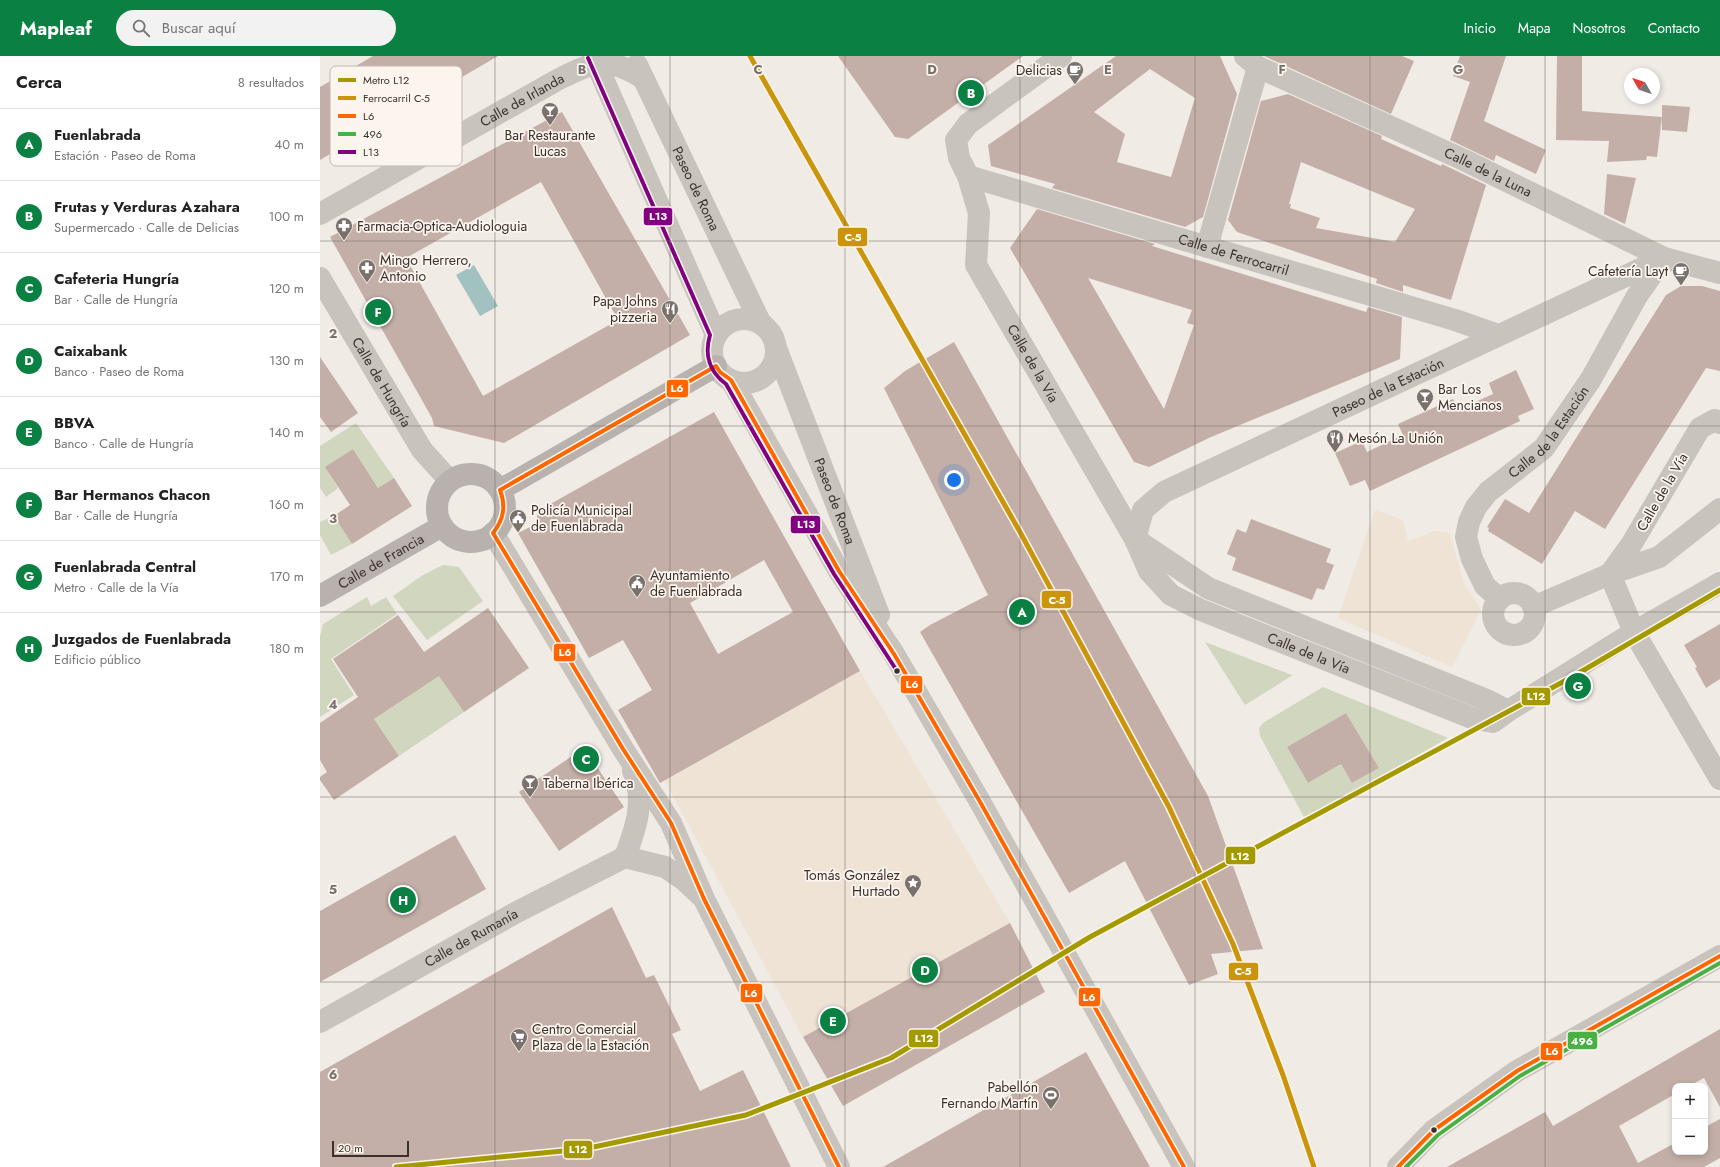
<!DOCTYPE html>
<html lang="es">
<head>
<meta charset="utf-8">
<style>
  :root { --surface:#fff; --page:#f2f2f2; --text:#222; --muted:#767676; --line:#e0e0e0; --accent:#0b8043 }
  body { margin:0; font-family:Jost,sans-serif; background:var(--page); color:var(--text) }
  .controls { position:absolute; right:12px; bottom:12px; display:grid; overflow:hidden; border-radius:8px; box-shadow:0 2px 6px #0003 }
  .controls button { width:36px; height:36px; display:grid; place-items:center; padding:0; border:0; border-bottom:1px solid var(--line); background:var(--surface); color:var(--text); font:20px sans-serif }
  .compass { position:absolute; left:1304px; top:12px; width:36px; height:36px; border-radius:50%; background:var(--surface); box-shadow:0 2px 6px #0003; rotate:310deg }
  .scale { position:absolute; left:12px; bottom:10px; width:77px; box-sizing:border-box; padding-left:4px; border:2px solid #3b302b; border-top:0; font-size:11px; line-height:14px; white-space:nowrap; color:#3b302b; -webkit-text-stroke:3px #fbf5ee; paint-order:stroke }
  .you { position:absolute; left:634px; top:424px; width:14px; height:14px; margin:-10px; border:3px solid #fff; border-radius:50%; background:#1a73e8; box-shadow:0 0 0 6px #1a73e833 }
  .badge { display:grid; place-items:center; width:26px; height:26px; border-radius:50%; background:var(--accent); color:#fff; font-size:13px; font-weight:700 }
  .pin { position:absolute; translate:-50% -50%; border:2px solid #fff; box-shadow:0 1px 4px #0006 }
  .list { margin:0; padding:0; list-style:none }
  h2 { display:flex; justify-content:space-between; align-items:center; height:52px; margin:0; padding:0 16px; font-size:17px }
  h2 small { font-size:13px; font-weight:400; color:var(--muted) }
  .list li { display:grid; grid-template-columns:26px 1fr auto; gap:12px; align-items:center; box-sizing:border-box; height:72px; padding:0 16px; border-top:1px solid var(--line) }
  .list b { display:block; font-size:15px; white-space:nowrap }
  .list p { margin:0; font-size:13px; white-space:nowrap; color:var(--muted) }
  .list em { font-size:13px; font-style:normal; color:var(--muted) }
  .icon { flex:none; width:22px; height:22px; fill:none; stroke:currentColor; stroke-width:2; stroke-linecap:round; stroke-linejoin:round }
  .map { position:relative; flex:none; width:1400px; height:1111px; overflow:hidden }
  header { display:flex; align-items:center; gap:24px; box-sizing:border-box; height:56px; padding:0 20px; background:var(--accent); color:#fff }
  header strong { font-size:19px }
  nav { display:flex; gap:22px; margin-inline-start:auto; font-size:14px }
  .search { width:280px; height:36px; background:var(--page); display:flex; align-items:center; gap:10px; box-sizing:border-box; padding:0 14px; border-radius:22px; color:var(--muted); font-size:15px }
  main { display:flex }
  aside { flex:1; background:var(--surface) }
  .map>svg:first-child { display:block }
  .green { fill:#d1d6bf; fill-rule:evenodd }
  .plaza { fill:#eee3d5 }
  .water { fill:#a1c2c1 }
  .building { fill:#c3afa7; fill-rule:evenodd }
  .lines { fill:none; stroke-linecap:round; stroke-linejoin:round }
  .minor { stroke:#c9c3be; stroke-width:22 }
  .major { stroke:#b8b1ad; stroke-width:22 }
  .bus-1-casing { stroke:#fbf5ee; stroke-width:7 }
  .bus-2-casing { stroke:#fbf5ee; stroke-width:7 }
  .bus-3-casing { stroke:#fbf5ee; stroke-width:7 }
  .bus-1 { stroke:#f60; stroke-width:4 }
  .bus-2 { stroke:#49b046; stroke-width:4 }
  .bus-3 { stroke:#800080; stroke-width:4 }
  .rail-1-casing { stroke:#fbf5ee; stroke-width:8 }
  .rail-1 { stroke:#ca950b; stroke-width:5 }
  .metro-1-casing { stroke:#fbf5ee; stroke-width:8 }
  .metro-1 { stroke:#a49a00; stroke-width:5 }
  .grid { fill:none; stroke:#7a716c; stroke-width:1; stroke-opacity:0.55 }
  .bus-dot { fill:#3b302b; stroke:#fbf5ee; stroke-width:1.5 }
  .labels { text-anchor:middle; stroke-width:3.5; stroke-linejoin:round; paint-order:stroke }
  .poi-label { font-size:14px; fill:#3b302b; stroke:#fbf5ee; text-anchor:start }
  .street-label { font-size:14px; fill:#3b302b; stroke:#fbf5ee }
  .key { fill:#fbf5ee; stroke:#c1bab4; stroke-width:1 }
  .key-label { font-size:11px; fill:#3b302b }
  .grid-label { font-size:13px; text-anchor:middle; font-weight:bold; fill:#7a716c; stroke:#fbf5ee; stroke-width:3.5; stroke-linejoin:round; paint-order:stroke }
  .line-badge { stroke:#fbf5ee; stroke-width:1.5 }
  .badge-label { font-size:11px; text-anchor:middle; font-weight:bold; fill:#fff }
</style>
</head>
<body>
<header>
<strong>Mapleaf</strong>
<div class="search"><svg class="icon" aria-label="search" viewBox="0 0 24 24"><circle cx="10" cy="10" r="6"/><path d="M15 15l6 6"/></svg>Buscar aquí</div>
<nav><a>Inicio</a><a>Mapa</a><a>Nosotros</a><a>Contacto</a></nav>
</header>
<main>
<aside>
<h2>Cerca<small>8 resultados</small></h2>
<ul class="list">
<li><span class="badge">A</span><div><b>Fuenlabrada</b><p>Estación · Paseo de Roma</p></div><em>40 m</em></li>
<li><span class="badge">B</span><div><b>Frutas y Verduras Azahara</b><p>Supermercado · Calle de Delicias</p></div><em>100 m</em></li>
<li><span class="badge">C</span><div><b>Cafeteria Hungría</b><p>Bar · Calle de Hungría</p></div><em>120 m</em></li>
<li><span class="badge">D</span><div><b>Caixabank</b><p>Banco · Paseo de Roma</p></div><em>130 m</em></li>
<li><span class="badge">E</span><div><b>BBVA</b><p>Banco · Calle de Hungría</p></div><em>140 m</em></li>
<li><span class="badge">F</span><div><b>Bar Hermanos Chacon</b><p>Bar · Calle de Hungría</p></div><em>160 m</em></li>
<li><span class="badge">G</span><div><b>Fuenlabrada Central</b><p>Metro · Calle de la Vía</p></div><em>170 m</em></li>
<li><span class="badge">H</span><div><b>Juzgados de Fuenlabrada</b><p>Edificio público</p></div><em>180 m</em></li>
</ul>
</aside>
<div class="map">
<svg width="1400" height="1111" viewBox="0 0 1400 1111">
  <rect width="100%" height="100%" fill="#f0ebe5"/>
  <path class="green" d="M36,367l38,55 -16,10 -25,-39 -27,18 12,21 -12,9 -6,-9v-42z
    M14,460l18,28 -21,11 -11,-20v-13z
    M123,509l16,2 24,34 -56,39 -34,-44 30,-21z
    M47,541l4,9 15,-9 11,17 -66,45 23,36 -34,22v-80l3,-13z
    M885,586l87,33h1l-48,30z
    M119,619l25,37 -65,44 -25,-37z
    M1003,631l125,51 -143,81 -45,-83 -1,-8 4,-5zM1026,657l33,55 -27,15 -11,-19 -33,19 -21,-36z"/>
  <path class="plaza" d="M1055,454l28,10 5,21 27,-10 15,2 13,48 18,29 -29,57 -114,-49z
    M540,615l150,252 -207,114 -138,-256z"/>
  <path class="water" d="M154,209l24,41 -18,10 -24,-41z"/>
  <path class="building" d="M53,0h125l-178,104v-73z
    M518,0h185l-115,83 -13,-2z
    M796,0h104l17,38 -34,123 -18,10 -133,-39 3,-4 -64,-18 -3,-21zM830,13l45,29 -24,79 -54,-15 8,-28 -31,-22z
    M944,0h138l12,5 -23,53z
    M1140,0h46l-22,65 62,29 -10,24 -40,-19 -2,6 -44,-21 20,-58 -17,-6z
    M1237,0h25v55l80,6 -5,40 -10,-1 -1,4 -39,2 2,-21 -53,-1z
    M968,38l94,42 -1,3 60,27 1,-2 44,21 -35,115 -48,-15v7l-27,-9 1,-4 -140,-47 -9,-12 33,-119zM981,106l39,16 75,31 -20,33 -79,-14 4,-10 -30,-10 1,-4h-2z
    M1342,49l28,2 -3,25 -25,-2z
    M242,56l128,223 -186,108 -70,-17 -2,-8 -102,-181zM221,126l77,138 -135,76 -77,-138z
    M1287,118l29,4 -11,46 -21,-10z
    M717,153l118,35 -3,2 214,66 2,-5 34,10 -2,42 -189,78 -62,30 -15,-5 -124,-214zM768,222l104,32 -5,13 7,2 -30,84z
    M1361,230h21l18,5v80l-14,-3 -101,161 -30,-18 -33,53 -54,-33 1,-3 -2,-1 18,-28 24,14 137,-218z
    M634,286l254,454 55,153 -52,5 7,20 -29,11 -64,-124 -56,32 -149,-261 10,-7 58,-30 -104,-207 21,-17z
    M0,301l38,56 -27,19 -11,-15z
    M1196,314l18,39 -16,7 2,5 -150,70 -5,-11 -15,6 -15,-33 27,-12 5,11 36,-17 -5,-11 55,-25 5,11 35,-16 -4,-11z
    M394,356l146,259 -200,112 -42,-73 34,-20 -29,-50 -34,18 -71,-125 18,-9 2,-13zM444,504l29,52 -75,42 -28,-51z
    M33,393l25,39 16,-10 18,28 -60,38 -18,-28 16,-11 -25,-38z
    M931,463l80,30 -5,13 8,3 -10,25 -7,-2 -5,12 -80,-30 4,-12 -9,-4 10,-25 9,4z
    M168,552l41,60 -65,44 -25,-36 -65,43 25,37 -65,44 -14,-20v-3l7,-5 -7,-12v-37l38,-26 -25,-38 65,-44 26,37z
    M1400,568v55l-14,9 -11,-20 2,-1 -13,-22z
    M1026,657l33,55 -27,15 -11,-19 -33,19 -21,-36z
    M264,692l40,59 -65,44 -40,-59z
    M135,779l31,54 -166,93v-71z
    M292,851l34,71 8,-3 27,55 -9,4 28,57 43,-21 48,97h-471v-95z
    M690,867l35,69 -202,114 -40,-69z
    M1400,973v78l-16,-29 -15,8h-14v8l-56,32 19,37 37,-20v9h30v-25l15,-8v39l-16,9h-257l98,-55 8,14z
    M766,996l64,115h-267z"/>
  <g class="lines">
    <g class="minor">
      <path d="M273,0l123,279"/>
      <path id="s1" d="M741,0l-93,68 -12,16 3,18 9,18 11,37 -3,52 159,274 14,32 22,24 30,15 271,108 21,4 15,-11 126,-79 86,-49"/>
      <path id="s2" d="M925,0l13,11 206,93 200,98 56,15"/>
      <path id="s3" d="M317,9l123,257"/>
      <path id="s4" d="M648,120l487,144 43,15"/>
      <path id="s5" d="M0,158l239,-135c36,-18 48,-23 84,-1"/>
      <path d="M887,191l51,-180"/>
      <path id="s6" d="M0,222l102,172 28,31"/>
      <circle cx="424" cy="295" r="32"/>
      <path id="s7" d="M456,292l103,267"/>
      <path d="M411,324l108,191 55,83 85,146 205,367"/>
      <path d="M1400,367l-5,-3 -15,8 -69,117 -21,29 49,-17 61,-48"/>
      <path d="M173,477l130,216 48,74 33,76 135,268"/>
      <path id="s8" d="M815,483l8,-29 21,-18 500,-234"/>
      <path d="M815,483l73,49 281,113 19,10"/>
      <circle cx="1194" cy="558" r="21"/>
      <path id="s9" d="M1180,543l-15,-13 -13,-27 -6,-22 3,-15 7,-15 12,-15 56,-44 47,-69 46,-83 26,-37"/>
      <path d="M1213,551l77,-33 24,58 86,147"/>
      <path d="M305,801c10,-27 21,-56 8,-86"/>
      <path id="s10" d="M0,966l195,-109 110,-56 40,10 19,13 16,15"/>
      <path d="M1078,1111l36,-37 83,-59 203,-115"/>
    </g>
    <g class="major">
      <circle cx="151" cy="452" r="34"/>
      <path d="M180,434l216,-124"/>
      <path id="s11" d="M0,540l122,-70"/>
    </g>
    <defs>
      <path id="bus-1" d="M519,1111l-135,-268 -33,-76 -48,-74 -130,-216c11,-14 13,-27 7,-43l216,-124 4,6 11,8 108,191 55,83 85,146 205,367
        M1078,1111l36,-37 83,-59 203,-115"/>
      <path id="bus-2" d="M1086,1111l32,-32 82,-59 200,-113"/>
      <path id="bus-3" d="M268,2l122,277c-6,20 0,37 16,49l108,190 63,97"/>
    </defs>
    <use href="#bus-1" class="bus-1-casing"/>
    <use href="#bus-2" class="bus-2-casing"/>
    <use href="#bus-3" class="bus-3-casing"/>
    <use href="#bus-1" class="bus-1"/>
    <use href="#bus-2" class="bus-2"/>
    <use href="#bus-3" class="bus-3"/>
    <defs>
      <path id="rail-1" d="M430,0l270,476 149,275 64,137 50,131 31,92"/>
    </defs>
    <use href="#rail-1" class="rail-1-casing"/>
    <use href="#rail-1" class="rail-1"/>
    <defs>
      <path id="metro-1" d="M76,1111l188,-18 162,-34 145,-57 199,-121 482,-260 148,-87"/>
    </defs>
    <use href="#metro-1" class="metro-1-casing"/>
    <use href="#metro-1" class="metro-1"/>
  </g>
  <path class="grid" d="M175,0v1111M350,0v1111M525,0v1111M700,0v1111M875,0v1111M1050,0v1111M1225,0v1111M0,185h1400M0,370h1400M0,556h1400M0,741h1400M0,926h1400"/>
  <defs>
    <symbol id="cafe-pin" viewBox="-11 -11 22 30"><path d="M0 17L-7.5 6A9.5 9.5 0 1 1 7.5 6Z" fill="#7a716c" stroke="#fbf5ee"/><path d="M-5.5-4.5H6V0H3Q3 3.5 0 3.5H-2.5Q-5.5 3.5-5.5 0ZM3-3.2v2h1.7v-2ZM-6 4.5H4V6H-6Z" fill="#fff"/></symbol>
    <symbol id="bar-pin" viewBox="-11 -11 22 30"><path d="M0 17L-7.5 6A9.5 9.5 0 1 1 7.5 6Z" fill="#7a716c" stroke="#fbf5ee"/><path d="M-6-5H6L.8 .8V4.5H3.5V6h-7V4.5H-.8V.8Z" fill="#fff"/></symbol>
    <symbol id="pharmacy-pin" viewBox="-11 -11 22 30"><path d="M0 17L-7.5 6A9.5 9.5 0 1 1 7.5 6Z" fill="#7a716c" stroke="#fbf5ee"/><path d="M-2-6h4v4h4v4h-4v4h-4v-4h-4v-4h4Z" fill="#fff"/></symbol>
    <symbol id="restaurant-pin" viewBox="-11 -11 22 30"><path d="M0 17L-7.5 6A9.5 9.5 0 1 1 7.5 6Z" fill="#7a716c" stroke="#fbf5ee"/><path d="M-5-6h1v4h1v-4h1v4h1v-4h1v5L-1.5 .5V6h-2V.5L-5-1ZM5-6V6H3V1.5H1.5Q1.5-4 5-6Z" fill="#fff"/></symbol>
    <symbol id="civic-pin" viewBox="-11 -11 22 30"><path d="M0 17L-7.5 6A9.5 9.5 0 1 1 7.5 6Z" fill="#7a716c" stroke="#fbf5ee"/><path d="M-.6-6.5H3V-4.5H.6V-3L4-1V1h2V6H-6V1h2V-1L-.6-3ZM-1.2 2.5V6h2.4V2.5Z" fill="#fff"/></symbol>
    <symbol id="sight-pin" viewBox="-11 -11 22 30"><path d="M0 17L-7.5 6A9.5 9.5 0 1 1 7.5 6Z" fill="#7a716c" stroke="#fbf5ee"/><path d="M0-6L1.8-2.2L6-1.7L2.9 1.2L3.7 5.4L0 3.3L-3.7 5.4L-2.9 1.2L-6-1.7L-1.8-2.2Z" fill="#fff"/></symbol>
    <symbol id="supermarket-pin" viewBox="-11 -11 22 30"><path d="M0 17L-7.5 6A9.5 9.5 0 1 1 7.5 6Z" fill="#7a716c" stroke="#fbf5ee"/><path d="M-6-5.5h2.5l.6 2H6L4.5 2H-2.5L-4.4-4H-6ZM-1.5 3.2a1.3 1.3 0 1 0 .1 0ZM3 3.2a1.3 1.3 0 1 0 .1 0Z" fill="#fff"/></symbol>
    <symbol id="stadium-pin" viewBox="-11 -11 22 30"><path d="M0 17L-7.5 6A9.5 9.5 0 1 1 7.5 6Z" fill="#7a716c" stroke="#fbf5ee"/><path d="M0-5a6.5 5 0 1 0 0 10a6.5 5 0 1 0 0-10ZM-3.5-1.8h7v3.6h-7Z" fill="#fff"/></symbol>
  </defs>
  <g fill-rule="evenodd">
    <use href="#cafe-pin" x="745" y="4" width="20" height="27"/>
    <use href="#bar-pin" x="220" y="45" width="20" height="27"/>
    <use href="#pharmacy-pin" x="14" y="160" width="20" height="27"/>
    <use href="#pharmacy-pin" x="37" y="202" width="20" height="27"/>
    <use href="#cafe-pin" x="1351" y="205" width="20" height="27"/>
    <use href="#restaurant-pin" x="340" y="243" width="20" height="27"/>
    <use href="#bar-pin" x="1095" y="331" width="20" height="27"/>
    <use href="#restaurant-pin" x="1005" y="372" width="20" height="27"/>
    <use href="#civic-pin" x="188" y="452" width="20" height="27"/>
    <use href="#civic-pin" x="307" y="517" width="20" height="27"/>
    <use href="#bar-pin" x="200" y="717" width="20" height="27"/>
    <use href="#sight-pin" x="583" y="817" width="20" height="27"/>
    <use href="#supermarket-pin" x="189" y="971" width="20" height="27"/>
    <use href="#stadium-pin" x="721" y="1029" width="20" height="27"/>
  </g>
  <g class="bus-dot">
    <circle cx="577" cy="615" r="3.5"/>
    <circle cx="1114" cy="1074" r="3.5"/>
  </g>
  <g class="labels">
    <g class="poi-label">
      <text x="742" y="19" text-anchor="end">Delicias</text>
      <text x="230" y="84" text-anchor="middle">Bar Restaurante<tspan x="230" dy="16">Lucas</tspan></text>
      <text x="37" y="175">Farmacia-Optica-Audiologuia</text>
      <text x="60" y="209">Mingo Herrero,<tspan x="60" dy="16">Antonio</tspan></text>
      <text x="1348" y="220" text-anchor="end">Cafetería Layt</text>
      <text x="337" y="250" text-anchor="end">Papa Johns<tspan x="337" dy="16">pizzeria</tspan></text>
      <text x="1118" y="338">Bar Los<tspan x="1118" dy="16">Mencianos</tspan></text>
      <text x="1028" y="387">Mesón La Unión</text>
      <text x="211" y="459">Policía Municipal<tspan x="211" dy="16">de Fuenlabrada</tspan></text>
      <text x="330" y="524">Ayuntamiento<tspan x="330" dy="16">de Fuenlabrada</tspan></text>
      <text x="223" y="732">Taberna Ibérica</text>
      <text x="580" y="824" text-anchor="end">Tomás González<tspan x="580" dy="16">Hurtado</tspan></text>
      <text x="212" y="978">Centro Comercial<tspan x="212" dy="16">Plaza de la Estación</tspan></text>
      <text x="718" y="1036" text-anchor="end">Pabellón<tspan x="718" dy="16">Fernando Martín</tspan></text>
    </g>
    <g class="street-label">
      <text dy="5" stroke="none"><textPath href="#s5" startOffset="232">Calle de Irlanda</textPath></text>
      <text dy="5" stroke="none"><textPath href="#s2" startOffset="270">Calle de la Luna</textPath></text>
      <text dy="5" stroke="none"><textPath href="#s3" startOffset="137">Paseo de Roma</textPath></text>
      <text dy="5" stroke="none"><textPath href="#s4" startOffset="277">Calle de Ferrocarril</textPath></text>
      <text dy="5" stroke="none"><textPath href="#s1" startOffset="378">Calle de la Vía</textPath></text>
      <text dy="5" stroke="none"><textPath href="#s6" startOffset="121">Calle de Hungría</textPath></text>
      <text dy="5" stroke="none"><textPath href="#s8" startOffset="305">Paseo de la Estación</textPath></text>
      <text dy="5" stroke="none"><textPath href="#s9" startOffset="210">Calle de la Estación</textPath></text>
      <text transform="translate(1342 436) rotate(-60)" y="5">Calle de la Vía</text>
      <text dy="5" stroke="none"><textPath href="#s7" startOffset="164">Paseo de Roma</textPath></text>
      <text dy="5" stroke="none"><textPath href="#s11" startOffset="70">Calle de Francia</textPath></text>
      <text dy="5" stroke="none"><textPath href="#s1" startOffset="798">Calle de la Vía</textPath></text>
      <text dy="5" stroke="none"><textPath href="#s10" startOffset="173">Calle de Rumanía</textPath></text>
    </g>
  </g>
  <rect x="10" y="10" width="132" height="100" rx="6" class="key"/>
  <rect x="18" y="22" width="18" height="4" fill="#a49a00"/>
  <rect x="18" y="40" width="18" height="4" fill="#ca950b"/>
  <rect x="18" y="58" width="18" height="4" fill="#f60"/>
  <rect x="18" y="76" width="18" height="4" fill="#49b046"/>
  <rect x="18" y="94" width="18" height="4" fill="#800080"/>
  <g class="key-label">
    <text x="43" y="28">Metro L12</text>
    <text x="43" y="46">Ferrocarril C-5</text>
    <text x="43" y="64">L6</text>
    <text x="43" y="82">496</text>
    <text x="43" y="100">L13</text>
  </g>
  <g class="grid-label">
    <text x="262" y="18">B</text>
    <text x="438" y="18">C</text>
    <text x="612" y="18">D</text>
    <text x="788" y="18">E</text>
    <text x="962" y="18">F</text>
    <text x="1138" y="18">G</text>
    <text x="13" y="282">2</text>
    <text x="13" y="467">3</text>
    <text x="13" y="653">4</text>
    <text x="13" y="838">5</text>
    <text x="13" y="1023">6</text>
  </g>
  <g class="line-badge">
    <rect x="323" y="151" width="30" height="19" rx="4" fill="#800080"/>
    <rect x="517" y="171" width="31" height="20" rx="4" fill="#ca950b"/>
    <rect x="346" y="323" width="23" height="19" rx="4" fill="#f60"/>
    <rect x="470" y="459" width="31" height="19" rx="4" fill="#800080"/>
    <rect x="721" y="534" width="31" height="19" rx="4" fill="#ca950b"/>
    <rect x="233" y="587" width="23" height="19" rx="4" fill="#f60"/>
    <rect x="580" y="619" width="23" height="19" rx="4" fill="#f60"/>
    <rect x="1201" y="631" width="30" height="19" rx="4" fill="#a49a00"/>
    <rect x="905" y="790" width="31" height="19" rx="4" fill="#a49a00"/>
    <rect x="908" y="906" width="31" height="19" rx="4" fill="#ca950b"/>
    <rect x="420" y="927" width="23" height="20" rx="4" fill="#f60"/>
    <rect x="758" y="931" width="23" height="20" rx="4" fill="#f60"/>
    <rect x="588" y="973" width="31" height="19" rx="4" fill="#a49a00"/>
    <rect x="1247" y="975" width="31" height="19" rx="4" fill="#49b046"/>
    <rect x="1220" y="986" width="23" height="19" rx="4" fill="#f60"/>
    <rect x="243" y="1084" width="30" height="19" rx="4" fill="#a49a00"/>
  </g>
  <g class="badge-label">
    <text x="338" y="164">L13</text>
    <text x="533" y="185">C-5</text>
    <text x="357" y="336">L6</text>
    <text x="486" y="472">L13</text>
    <text x="737" y="548">C-5</text>
    <text x="245" y="600">L6</text>
    <text x="592" y="632">L6</text>
    <text x="1216" y="644">L12</text>
    <text x="920" y="804">L12</text>
    <text x="923" y="919">C-5</text>
    <text x="431" y="941">L6</text>
    <text x="769" y="945">L6</text>
    <text x="604" y="986">L12</text>
    <text x="1262" y="989">496</text>
    <text x="1232" y="999">L6</text>
    <text x="258" y="1097">L12</text>
  </g>
</svg>
<div class="controls">
<button>+</button>
<button>−</button>
</div>
<svg class="compass" viewBox="-18 -18 36 36"><path d="M0-13l5 13h-10z" fill="#e53935"/><path d="M0 13l5-13h-10z" fill="#767676"/></svg>
<div class="scale">20 m</div>
<div class="you"></div>
<div class="pin badge" style="left:702px;top:556px">A</div>
<div class="pin badge" style="left:651px;top:37px">B</div>
<div class="pin badge" style="left:266px;top:703px">C</div>
<div class="pin badge" style="left:605px;top:914px">D</div>
<div class="pin badge" style="left:513px;top:965px">E</div>
<div class="pin badge" style="left:58px;top:256px">F</div>
<div class="pin badge" style="left:1258px;top:630px">G</div>
<div class="pin badge" style="left:83px;top:844px">H</div>
</div>
</main>
</body>
</html>
